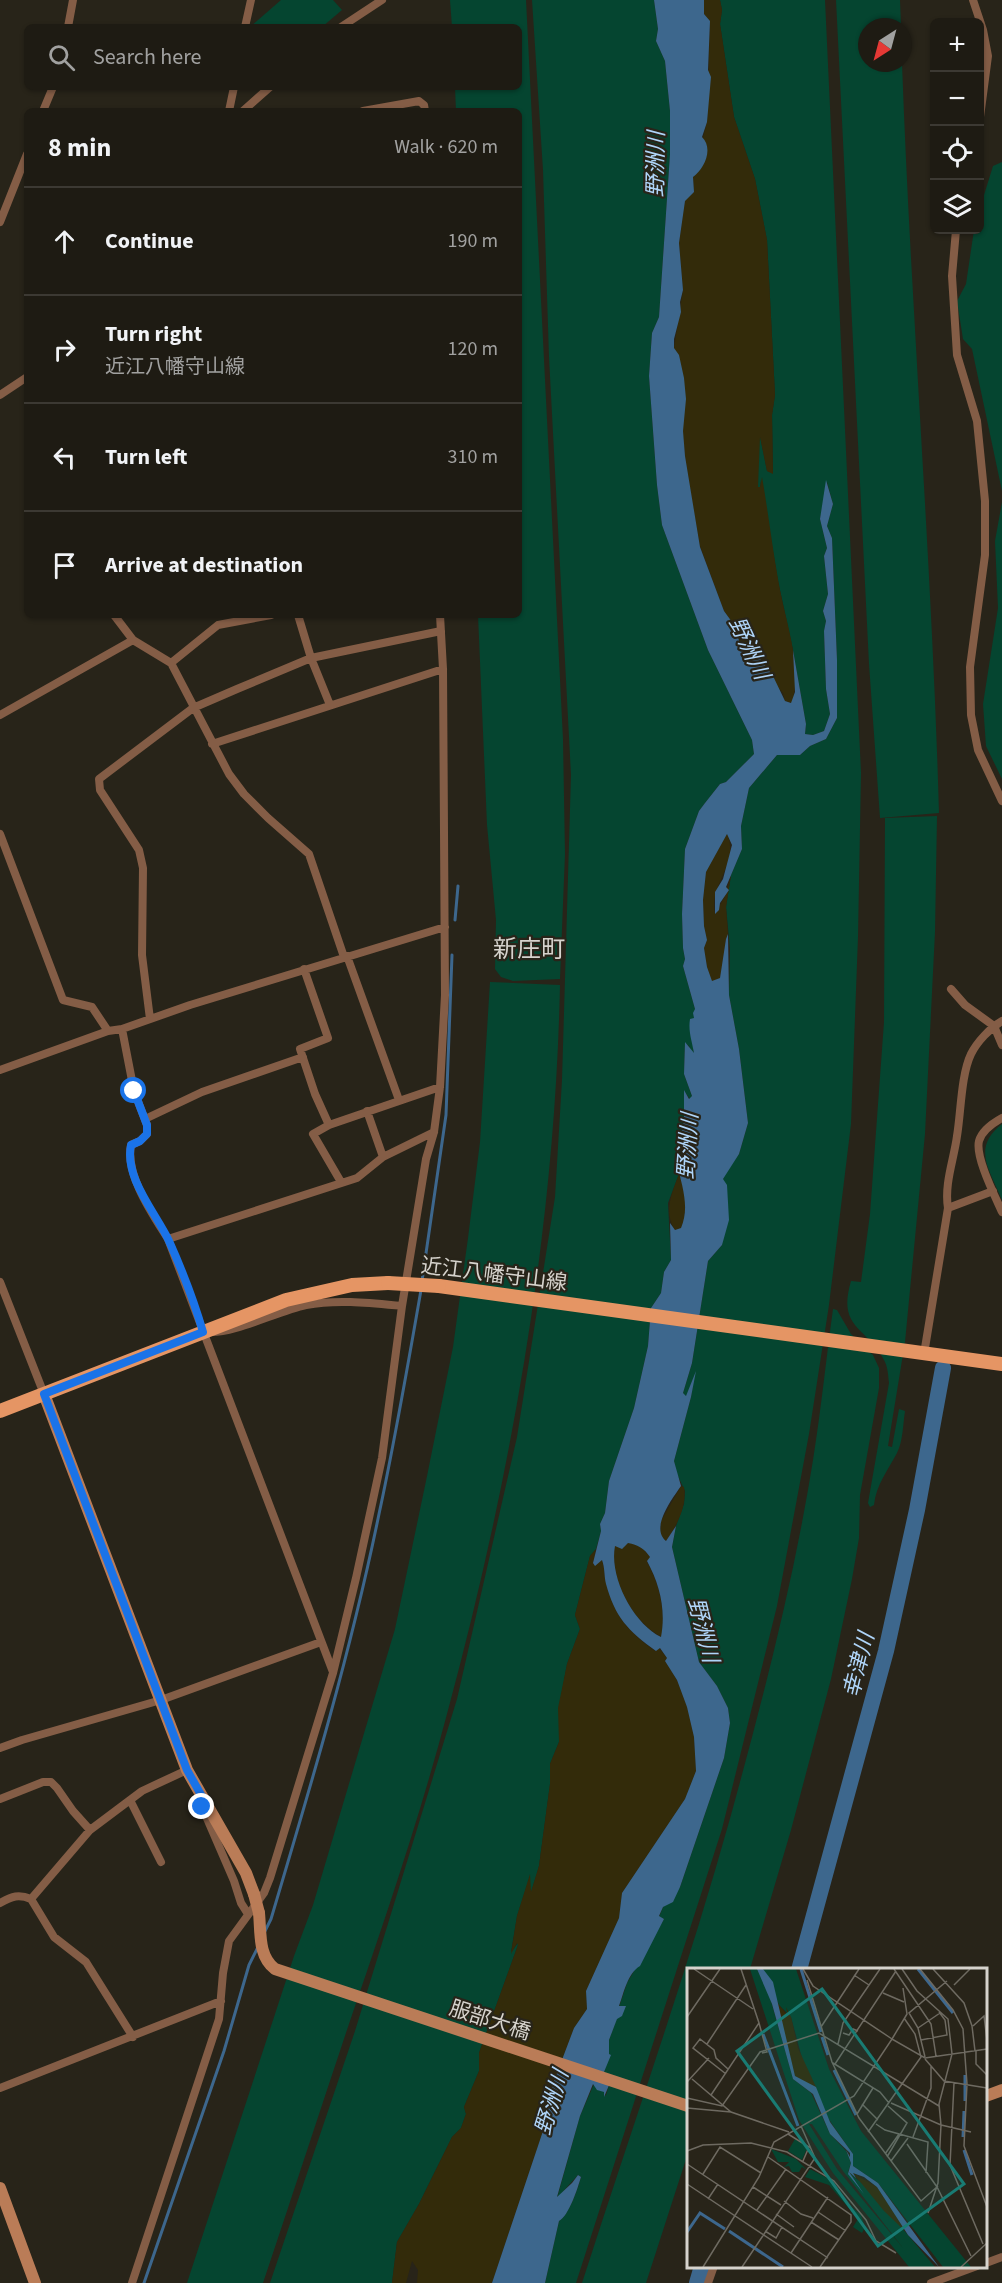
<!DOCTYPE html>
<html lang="en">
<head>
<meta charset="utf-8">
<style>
  :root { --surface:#1e1b13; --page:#2b2821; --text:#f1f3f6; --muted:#a1a1a0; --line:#3c3933 }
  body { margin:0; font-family:"Source Sans 3","Noto Sans JP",sans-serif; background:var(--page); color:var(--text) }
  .controls { position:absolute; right:18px; top:18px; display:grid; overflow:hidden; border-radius:9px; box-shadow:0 2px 4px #0004 }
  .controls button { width:54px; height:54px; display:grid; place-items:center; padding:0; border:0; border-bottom:2px solid var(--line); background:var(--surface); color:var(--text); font:30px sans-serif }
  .compass { position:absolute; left:858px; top:18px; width:54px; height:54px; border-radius:50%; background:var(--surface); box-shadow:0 2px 4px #0004; rotate:216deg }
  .stop { position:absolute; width:18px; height:18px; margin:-14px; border:4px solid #1a73e8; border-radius:50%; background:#fff }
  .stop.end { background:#1a73e8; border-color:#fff; box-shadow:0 2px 6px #0008 }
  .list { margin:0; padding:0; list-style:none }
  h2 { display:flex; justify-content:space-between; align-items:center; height:78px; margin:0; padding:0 24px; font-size:26px }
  h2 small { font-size:20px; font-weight:400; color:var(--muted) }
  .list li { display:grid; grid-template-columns:39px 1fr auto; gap:18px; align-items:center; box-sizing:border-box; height:108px; padding:0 24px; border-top:2px solid var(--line) }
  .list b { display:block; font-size:22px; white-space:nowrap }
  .list p { margin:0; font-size:20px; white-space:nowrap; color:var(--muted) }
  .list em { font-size:20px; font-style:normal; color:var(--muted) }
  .icon { flex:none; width:33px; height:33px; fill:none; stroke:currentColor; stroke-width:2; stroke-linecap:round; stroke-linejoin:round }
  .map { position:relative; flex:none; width:1002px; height:2283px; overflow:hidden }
  .search { position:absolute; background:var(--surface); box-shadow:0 2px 4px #0004; left:24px; top:24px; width:498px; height:66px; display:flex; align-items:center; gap:15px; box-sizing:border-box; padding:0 21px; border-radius:9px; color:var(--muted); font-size:22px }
  .panel { position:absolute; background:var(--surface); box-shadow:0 2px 4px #0004; left:24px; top:108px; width:498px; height:510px; border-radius:9px }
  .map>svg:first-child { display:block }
  .green { fill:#054530 }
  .sand { fill:#332b0a }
  .water { fill:#3d678d; fill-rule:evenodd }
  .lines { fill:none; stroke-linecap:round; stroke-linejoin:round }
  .stream { stroke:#3d678d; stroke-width:3 }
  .river { stroke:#3d678d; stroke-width:16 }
  .street { stroke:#845d46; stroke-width:8 }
  .secondary { stroke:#ba7c57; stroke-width:12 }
  .primary { stroke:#e59564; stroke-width:14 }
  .secondary-bridge { stroke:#ba7c57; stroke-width:12 }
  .primary-bridge { stroke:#e59564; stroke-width:14 }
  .route { stroke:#1a73e8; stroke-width:8 }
  .labels { text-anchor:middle; stroke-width:4.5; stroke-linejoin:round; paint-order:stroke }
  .street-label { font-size:21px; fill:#d6d3cd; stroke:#282419 }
  .water-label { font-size:22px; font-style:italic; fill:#afd5f9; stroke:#282419 }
  .quarter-label { font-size:24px; fill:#d6d3cd; stroke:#282419 }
  .inset-river { fill:none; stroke:#3d678d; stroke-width:3 }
  .inset-road { fill:none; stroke:#6e6a61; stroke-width:1.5 }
  .view { fill:#197b73; fill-opacity:0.15; stroke:#197b73; stroke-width:3 }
  .inset-edge { fill:none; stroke:#d6d3cd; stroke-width:3 }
</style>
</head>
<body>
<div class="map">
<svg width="1002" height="2283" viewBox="0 0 1002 2283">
  <rect width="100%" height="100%" fill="#282419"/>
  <path class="green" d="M281,0h52l9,10 -20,17h-72z
    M450,0h76l37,739 2,115 -5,125 -47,2 -12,-4 -6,-8 1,-49 -9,-95 -9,-210h41v-504h-63l-1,-24h64v-60h-67z
    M532,0h122l4,29 -2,12 9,20 5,50v43l-11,163 -7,16 -3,43 8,109 5,40 46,125 44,90 2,14 -28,28 -6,2 -15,19 -6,8 -14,38 -3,65 1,34 2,11 -2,7 12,43 -3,27 2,17 -2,1 -3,-8 -4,-3 -1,31 8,22 -2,3 -6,-8v30l-4,17 3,22 -3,8 -2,-2 1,8 -11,29 3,57 -7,12 -3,21 -10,15 -3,38 -14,62 -25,73 -4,32 -5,11 1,7 -5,18 -6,7 -15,59 5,14 -13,35 -8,44v34l-9,22v20l-11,82 -9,30v-20l-13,40 -6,36 7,-9v2l-39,108v18l-15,36 2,7 -5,14 -9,9 -33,67 -22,38 -5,41h-122l85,-252 102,-332 60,-262 38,-240 7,-117 9,-305 -22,-418 -6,-187z
    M720,0h105l36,773 -3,164 -7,187 -22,181 -20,129 -32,172 -55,223 -146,454h-31l14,-62c10,-6 19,-33 22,-44l-3,-2 -21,23 23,-82 14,-32 10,8v4l2,-1 4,-12 -6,-11 5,-18v-14l8,-22 8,-12 -6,1 8,-24 37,-64 -5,-2 4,-10 17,-20 44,-129 6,-35 -2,-15 -11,-22 -18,-24 -27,-115 4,-21 8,-22 1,-13 -8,-17 -3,-13 17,-64 3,-20 -8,20 -3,-4 9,-30 16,-102 14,-16 1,-66 2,-6 14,-19 9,-31 -9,-74 -10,-54 1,-46 -4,-42 5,-32 11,-26 -1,-23 8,-38 28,-33h23l10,-9 16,-7 11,-21v-58l-5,-122 -5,-12 6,-22 -6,-22 -7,37 7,29 -3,8 4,38 -5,17 3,10 -2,11 2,57 4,25 -6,17 -11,4 -8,-1 1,-10 -13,-74 -15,-69 -17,-101 -1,8 -2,-1v-47l2,-4 7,35 6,2 -1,-58 3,-20 -8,-155 -12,-61 -21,-62 -14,-93 2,-14z
    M836,0h64l1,27h-34v36h35c9,250 30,500 37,750l-59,5 -11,-154z
    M1002,162v329l-30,-142 -9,-10 -6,-38 9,-17 8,-54h6v-22l13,-42z
    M1002,502v277l-16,-33 -3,-42 15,-96 -3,-67z
    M937,816l-2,116 -10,202 -20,208 -17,104 4,1 7,-38 6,2c-2,13 -2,30 -8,42 -9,17 -21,32 -23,52l-4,2 -2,-4 21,-120c-1,-8 -1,-16 -5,-23 -18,-34 -47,-31 -33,-79l10,1 9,-68 14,-192 1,-204z
    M490,982l70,3c-5,246 -49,492 -113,729 -27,102 -61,202 -95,301 -30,89 -59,179 -89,268h-76l107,-327 19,-51 82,-276 31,-148 27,-134 15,-109 12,-96z
    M1002,1124v76c-12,-30 -31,-52 0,-76z
    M833,1309l4,1 14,24 22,21 6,13v20l-19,107 -1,43 -7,41 -21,100 -40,151 -41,139 -62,1v183l-42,130h-64c50,-156 105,-310 149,-468 32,-117 63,-235 82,-355 8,-50 13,-100 20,-151z"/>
  <path class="sand" d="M704,0h16l2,10 -2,14 14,93 21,62 12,61 8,155 -3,20 1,59 -6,-3 -7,-34 -2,50h2l2,-10c6,34 10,68 16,102 6,40 25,84 14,124l-7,-2 -2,-8 -41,-45 -10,-26 -8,-11 -24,-65 -7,-39 -8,-51 -11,-108 9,-58 -4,-47 6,-43 9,-8 -1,-15 14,-55 3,-101 -6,-7z
    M727,833c13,31 -19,52 -12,81l10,-18 6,-21 -5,32 2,27 -2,6 -6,38 -8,4 -5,-15 -3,-19 3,-8 -3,-14 -1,-26 3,-28z
    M679,1174c7,16 9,38 2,54l-6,2c-12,-18 -3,-37 4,-56z
    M681,1486l3,1c3,20 -7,38 -18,54l-6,-7 1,-13z
    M628,1542c10,3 16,6 22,15l-3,5c13,23 18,48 15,75 -30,-15 -53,-59 -47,-92z
    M596,1549l-3,14 9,-3c3,8 2,15 4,23 8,33 22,48 49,68l4,-3 8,10 -2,3 12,19 10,26 7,31 2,34 -11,28 -63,94 -3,25 -33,73 1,18 -13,19 -34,90 5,7 -53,158h-75l1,-13 -6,-9 -6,22h-14l5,-41 22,-38 33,-67 9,-9 5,-14 -2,-7 15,-36v-18l39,-108 -1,-2 -6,11 6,-38 13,-42 1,18 8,-26 11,-82v-20l9,-22 -1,-34 9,-44 13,-35 -5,-14 15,-59z"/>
  <path class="water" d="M654,0h50v14l6,7 -2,49 3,7 -4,45 -5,15c12,12 2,32 -9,40l1,15 -9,9 -6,42 4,47 -3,12 1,10 -7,27v9l5,7 5,23 2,21 -3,32 2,25 15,91 24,64 8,11 10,26 6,6 7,-2 18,24 12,25 6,2 4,-11 -2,-42 13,74 -1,10 8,1 11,-4 6,-17 -4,-25 -2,-58 2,-10 -3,-10 5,-17 -4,-38 3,-8 -7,-29 6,-39 7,24 -6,22 5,12 5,122v58l-11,21 -16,7 -10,9h-23l-28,33 -8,38 1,23 -16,38 3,3 -9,13 -1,7 -4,4v-22l8,-13 9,-34 -5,-11 -21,38 -3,28 1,26 3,14 -3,8 3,19 5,14 8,-3 6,-39 2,-5 1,61 10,54 9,74 -9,31 -16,25 4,6 2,35 -7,25 -14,16 -16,102 -9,30 3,3 10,-25 -5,26 -17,64 7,25c-9,13 -31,42 -15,55l10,-15 -4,21 27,115 18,24 11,22 2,15 -6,35 -44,129 -7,15 -10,5 -4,9 5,3 -24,47c-13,8 -16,27 -21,40h7l-4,10 -5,3 -8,21v14l2,1 -7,17 6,11 -6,14v-5l-7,-2 -4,-6 -13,32 -23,81 15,-14 6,-8 3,2c-3,10 -12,39 -22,44l-14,62h-53l53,-158 -5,-7 34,-90 13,-19 -1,-18 33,-73 3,-25 63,-94 11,-28 -2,-34 -7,-30 -10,-27 -12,-19 2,-3 -7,-10 -4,3c-28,-20 -41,-34 -50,-67 -2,-8 -1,-16 -4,-24l-7,6 -2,-3 8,-32 -1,-7 5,-11 4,-32 25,-73 14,-62 3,-38 10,-15 3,-21 7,-12 -1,-37 5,7 6,-2c9,-21 1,-42 -4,-64l3,3 3,-7 -3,-22 4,-17v-31l5,9 3,-3 -8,-22 1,-32 9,11c-2,-12 -6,-22 -4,-34l4,-1 -1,-5 2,-4 -12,-43 2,-7 -2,-11 -1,-34 3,-65 14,-38 6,-8 15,-19 6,-2 28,-28 -2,-14 -44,-90 -46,-125 -5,-40 -8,-109 3,-43 7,-16 11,-163v-43l-5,-50 -9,-20 2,-12zM628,1543c10,2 16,5 22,14l-3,4c13,24 19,49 14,76 -28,-14 -52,-60 -46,-91l7,3z"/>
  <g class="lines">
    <path class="stream" d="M455,920l3,-34
      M422,1281l24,-166 6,-160
      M264,1933l7,-14c40,-134 80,-268 108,-405 16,-74 29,-149 42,-224
      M144,2283l80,-232 25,-86 9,-18"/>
    <path class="river" d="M799,1970l87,-319 31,-141 26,-142
      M697,2283l5,-17"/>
    <path class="street" d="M973,0l10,30 5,26 -8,61
      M68,27l5,-27
      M245,27l6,-27
      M341,27l41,-27
      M43,111l10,-24
      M229,111l5,-24
      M243,111l27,-24
      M363,111l56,-10 5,4 1,6
      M0,222l27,-68
      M956,230l-4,46 5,79 20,66 8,80v54l-15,112 1,48 7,35 24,51
      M0,395l27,-18
      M114,615l19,25 38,23 58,111 15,20 24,24 41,36 35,103
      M298,615l13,43 19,47
      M171,663l47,-38 53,-10
      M0,715l133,-75
      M212,744l231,-75
      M0,834l63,166 29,7 16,24
      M347,956l52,144
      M304,969l24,69 -28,11 15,45 14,31
      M951,989l14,16 29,21 8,19
      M150,1019l-8,-64 1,-87 -4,-18 -39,-60 -1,-11 94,-71 44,-19 74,-31 130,-27
      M122,1029l12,62 13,34v9l-7,7 -9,4c-6,30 22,70 37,94l165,433
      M0,1070l108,-39 14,-2 68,-24 255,-78
      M367,1111l16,46
      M1002,1118c-9,5 -20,12 -23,23 -4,16 16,55 23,71
      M145,1119l57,-27 101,-35
      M341,1182l-28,-48 16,-9 111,-38
      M948,1208l45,-17
      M168,1239l189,-61 26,-21 51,-25
      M0,1282l44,112
      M209,1332c24,2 69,-21 97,-27 31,-6 65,-2 96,1
      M924,1354l24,-146c-4,-24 6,-49 9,-72 4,-24 4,-61 14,-82 6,-12 19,-26 31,-33
      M0,1748l22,-8 139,-40 160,-58
      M0,1799l43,-17h8l6,6 16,23 17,19
      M130,1800l31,62
      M203,1801l-1,6 32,74 7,22 7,11
      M31,1899l23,38 32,25 47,75
      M0,1903c12,-7 19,-9 31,-4l59,-69 52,-39 45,-21
      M0,2088l221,-87
      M986,2263l16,-6
      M132,2283l87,-264 4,-46 6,-32 35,-48 6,-15 63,-205 23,-95 26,-120 20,-152 24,-147 8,-27 6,-45 5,-92 -2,-326 -3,-54
      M708,2283l6,-17
      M931,2283l46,-17"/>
    <path class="secondary" d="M44,1394l143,376 59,103 8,21
      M259,1913c2,20 -1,43 16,56l413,137
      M986,2096l16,-6
      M0,2188l35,95"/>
    <path class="primary" d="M439,1286l563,78
      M0,1411l286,-111 66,-15 36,-2"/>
    <path class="secondary-bridge" d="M254,1894l5,19"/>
    <path class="primary-bridge" d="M388,1283l51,3"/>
  </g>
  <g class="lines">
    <path class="route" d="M134,1091l13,34v9l-7,7 -9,4c-7,33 25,68 38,96 13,29 25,60 34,91l-159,62 143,376 17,30 -2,7"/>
  </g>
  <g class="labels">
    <g class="street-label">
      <text transform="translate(494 1274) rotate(7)" y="7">近江八幡守山線</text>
      <text transform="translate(490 2020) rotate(18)" y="7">服部大橋</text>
    </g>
    <g class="water-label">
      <text transform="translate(655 164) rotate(-89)" y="8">野洲川</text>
      <text transform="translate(750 648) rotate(65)" y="8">野洲川</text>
      <text transform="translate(687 1146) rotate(-86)" y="8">野洲川</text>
      <text transform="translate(704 1630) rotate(76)" y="8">野洲川</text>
      <text transform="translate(858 1665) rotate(-76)" y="8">幸津川</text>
      <text transform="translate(551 2102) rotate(-73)" y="8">野洲川</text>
    </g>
    <g class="quarter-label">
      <text x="529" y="957">新庄町</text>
    </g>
  </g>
  <g transform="translate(687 1968)">
    <rect width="300" height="300" fill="#282419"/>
    <path d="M63,1h7l12,25 24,85 18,14 19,41 16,17 5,12 -3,9 21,17 66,78h-26l-76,-94 -34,-53zM122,156h3l31,47 60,77 -66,-79zM76,1h33l33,100 32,62 110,136h-28l-65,-84 -25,-17v-12l-25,-36 -26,-60 -11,-41 -12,-12zM108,171l13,7 -6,14 -14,-9zM84,181l25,10 11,11 -5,-3 -3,5h-7l-3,-6 -5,1 5,-5h-11zM123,201l23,12 15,23 13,11 6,19 -3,-5 -2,4 -9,-6 5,-8 -29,-34 -24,-8z" fill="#054530" fill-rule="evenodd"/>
    <path d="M89,33l12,15 -2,-9 5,10 7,31 19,41 -22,-13zM166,205l24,14 29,45 -22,-21z" fill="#332b0a"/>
    <path d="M70,1h6l10,13 22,94 21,11 14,35 23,32v12l25,17 61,84 -31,-32 -31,-48 -13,-10 -11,-4 3,5 -7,-6 15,22 -16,-20 3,-11 -5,-13 4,7v-4l-20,-19 -17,-40 -20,-15 -21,-75z" fill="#3d678d"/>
    <path class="inset-river" d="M114,1l20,63M231,1l35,44M76,66l35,92M135,69l6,18M147,102l22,45M278,133v-26M276,169l1,-26M277,182l8,25M42,263l54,36M0,264l13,-19 25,16"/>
    <path class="inset-road" d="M7,1l59,40M116,1l10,17 79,53M207,1l37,55 5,32M233,1l33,41 10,19 4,55 -3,62 23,61M246,1l31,34 8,23 3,25M167,7l15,10M120,12l25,82 27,56 62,83 17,-15M267,17l16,-16M196,25l21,9M0,49l33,-48M72,55l8,29 -5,1M286,58l11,-10 3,24M134,59l38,-58M231,60l22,-15M156,65l6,2 4,-6 5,2M205,71l15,-25 -4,-26M234,72l26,-5 -2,-15 -6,-8M20,76l39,-59M151,76l5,-21 37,-54M289,83v13l11,11M238,89l-7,-29 -9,-15 38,-32M238,91l19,22 43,7M146,95l47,29 9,11M148,96l61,-93M39,106l-33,-26 7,-9 14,11 2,8 12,11M5,111l39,33 58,20M0,114l22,-24M267,115l-4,82 33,79M24,127l48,-72 -18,-54M0,130l35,8 38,-54 59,-19 120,73M204,135l50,22 -2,-21 13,-50 -4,-35 -31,-28 -15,-22M175,136l16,16M0,140l44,4M170,146l16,-26M189,156l9,6 43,12 -2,31M181,164l53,-75 -6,-23 -11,-16M101,166l21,13 -6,14M226,169l18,-49v-22M220,176l30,43 34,69M0,183l16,-6 48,-2 36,9 47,29 32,39 10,21 20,12M198,186l14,-20M81,189l83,58v7l-31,45M200,189l20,-34 -19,-17M204,193l17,-23M0,196l141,94M16,206l17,-27 41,26M0,216l125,83M66,219l28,18M21,231l10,-15M97,233l17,13 12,4M70,242l29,-41M131,244l28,19M241,245l10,-30 3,-58 30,7M89,246l18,13M124,254l28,18M78,263l11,7 6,-11M104,285l37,-56M16,299l56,-90 15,-35 80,-46 38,-57 33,19 62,-9M55,299l73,-109 -14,-32M274,299l26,-24"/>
    <path class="view" d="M135,21l142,195 -86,62 -141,-195z"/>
    <rect width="300" height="300" class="inset-edge"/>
  </g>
</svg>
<div class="controls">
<button>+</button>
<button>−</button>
<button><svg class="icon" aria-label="locate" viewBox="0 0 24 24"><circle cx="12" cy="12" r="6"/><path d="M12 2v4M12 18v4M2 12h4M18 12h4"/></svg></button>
<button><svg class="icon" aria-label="layers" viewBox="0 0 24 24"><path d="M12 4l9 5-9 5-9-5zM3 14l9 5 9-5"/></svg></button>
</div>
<svg class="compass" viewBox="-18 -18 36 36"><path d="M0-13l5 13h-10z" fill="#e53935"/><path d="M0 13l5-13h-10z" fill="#a1a1a0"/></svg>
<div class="stop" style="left:134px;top:1091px"></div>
<div class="stop end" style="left:202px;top:1807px"></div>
<div class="search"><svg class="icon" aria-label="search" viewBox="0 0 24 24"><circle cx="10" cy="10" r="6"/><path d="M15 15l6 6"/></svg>Search here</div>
<section class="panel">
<h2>8 min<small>Walk · 620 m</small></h2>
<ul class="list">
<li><svg class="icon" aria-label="ahead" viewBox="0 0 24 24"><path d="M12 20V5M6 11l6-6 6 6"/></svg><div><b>Continue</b></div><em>190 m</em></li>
<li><svg class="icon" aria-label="right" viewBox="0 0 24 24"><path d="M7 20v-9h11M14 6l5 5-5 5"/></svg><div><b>Turn right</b><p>近江八幡守山線</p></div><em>120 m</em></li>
<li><svg class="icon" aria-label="left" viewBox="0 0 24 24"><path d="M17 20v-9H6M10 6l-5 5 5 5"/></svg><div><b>Turn left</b></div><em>310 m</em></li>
<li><svg class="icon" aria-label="arrive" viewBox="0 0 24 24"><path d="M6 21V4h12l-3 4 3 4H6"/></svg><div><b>Arrive at destination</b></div></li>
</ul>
</section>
</div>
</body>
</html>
